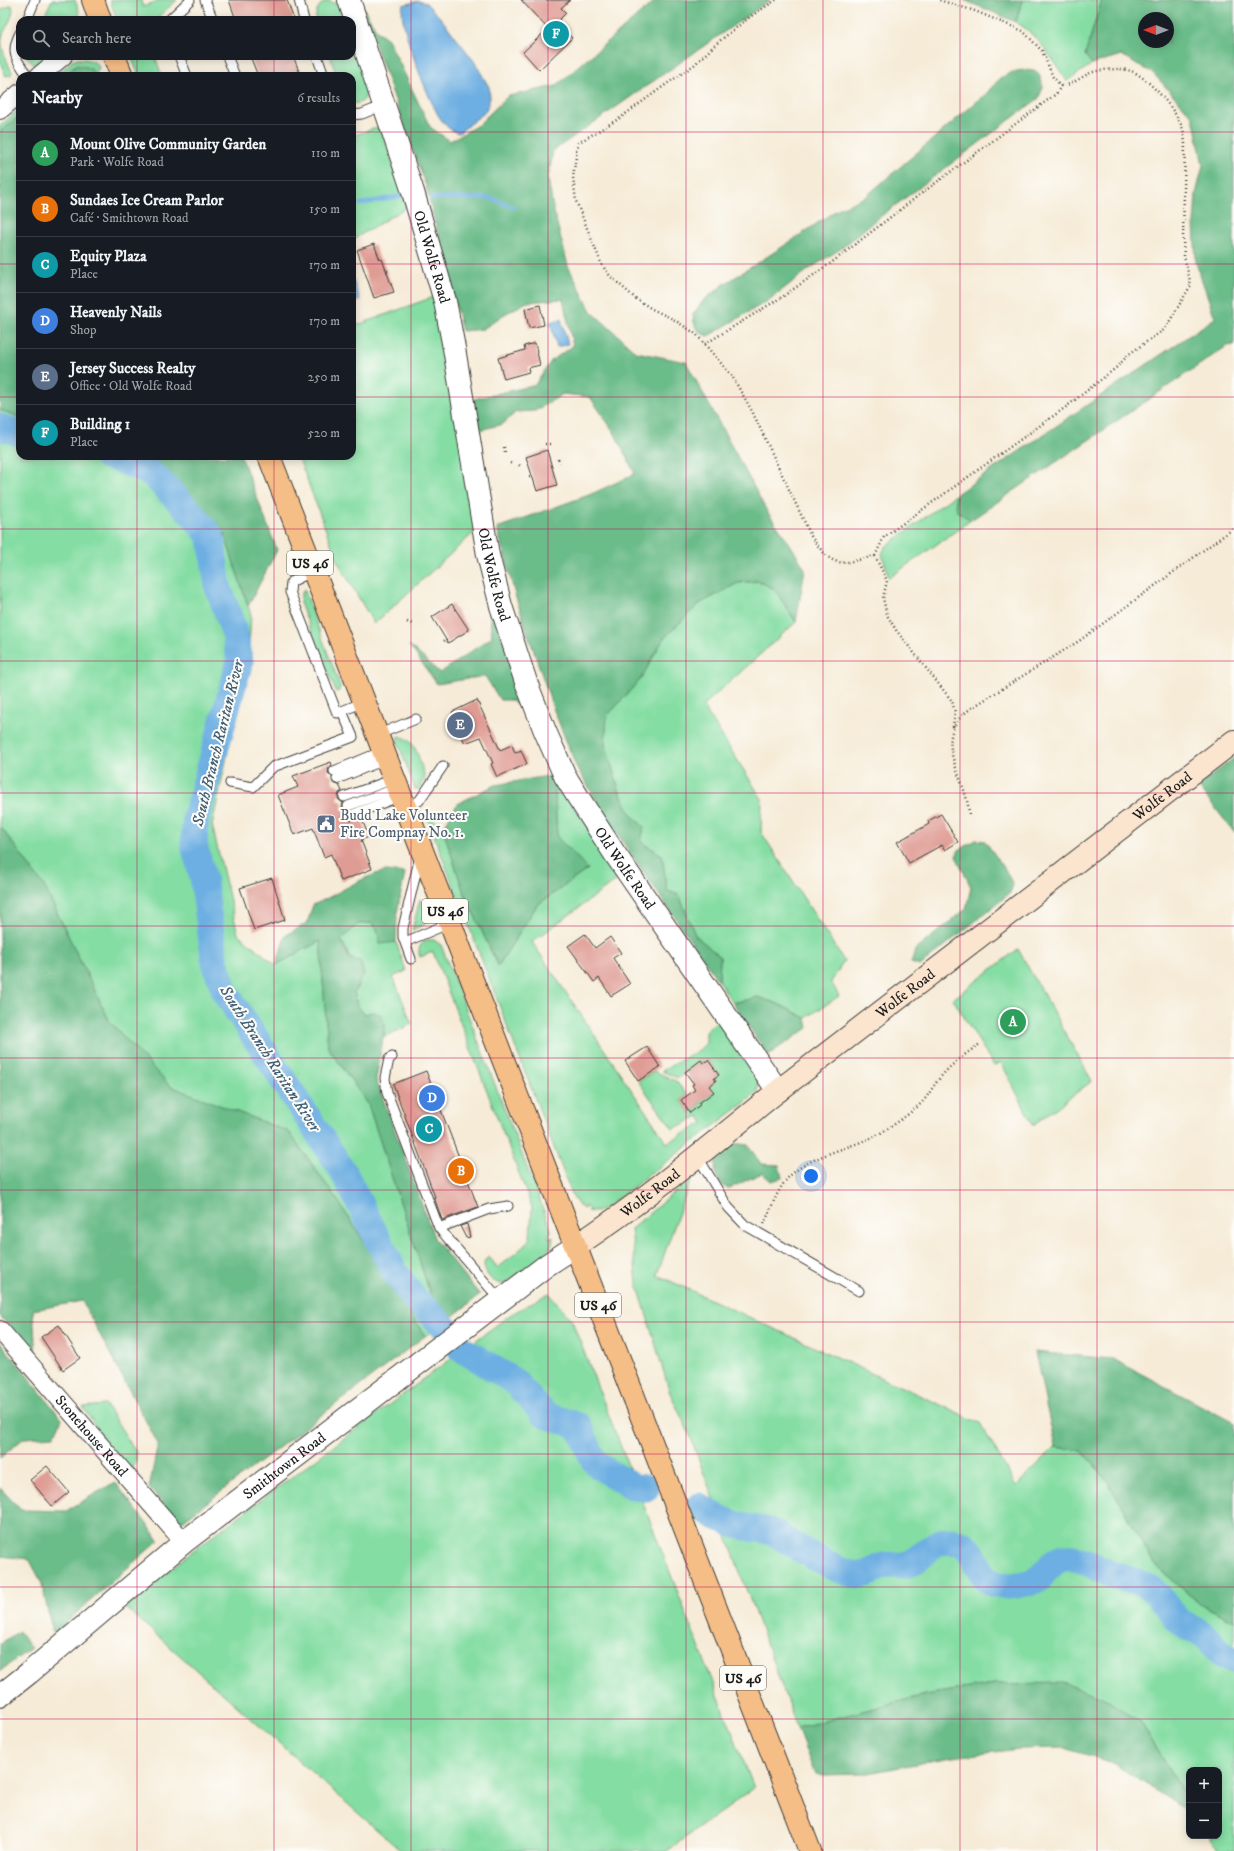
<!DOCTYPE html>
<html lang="en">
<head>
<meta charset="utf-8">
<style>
  :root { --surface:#171b24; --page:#242831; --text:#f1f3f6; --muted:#9ea1a6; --line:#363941; --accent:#d690ce }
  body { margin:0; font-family:"IM FELL DW Pica",serif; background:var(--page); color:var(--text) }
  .controls { position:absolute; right:12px; bottom:12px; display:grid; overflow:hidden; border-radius:8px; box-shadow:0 2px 10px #0003 }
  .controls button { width:36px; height:36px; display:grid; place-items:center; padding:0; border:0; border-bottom:1px solid var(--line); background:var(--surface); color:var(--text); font:20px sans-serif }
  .compass { position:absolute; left:1138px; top:12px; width:36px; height:36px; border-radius:50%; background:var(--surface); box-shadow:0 2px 10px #0003; rotate:270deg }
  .you { position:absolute; left:811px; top:1176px; width:14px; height:14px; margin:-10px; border:3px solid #fff; border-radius:50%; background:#1a73e8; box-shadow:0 0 0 6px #1a73e833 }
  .badge { display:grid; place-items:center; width:26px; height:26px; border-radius:50%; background:var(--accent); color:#fff; font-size:13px; font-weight:700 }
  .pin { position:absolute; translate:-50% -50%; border:2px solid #fff; box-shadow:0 1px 4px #0006 }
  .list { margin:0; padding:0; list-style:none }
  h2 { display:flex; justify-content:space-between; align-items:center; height:52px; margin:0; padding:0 16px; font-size:17px }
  h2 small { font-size:13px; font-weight:400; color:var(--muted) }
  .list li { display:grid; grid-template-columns:26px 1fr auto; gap:12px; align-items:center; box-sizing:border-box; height:56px; padding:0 16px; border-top:1px solid var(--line) }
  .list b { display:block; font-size:15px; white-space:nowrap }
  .list p { margin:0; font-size:13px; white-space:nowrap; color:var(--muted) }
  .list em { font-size:13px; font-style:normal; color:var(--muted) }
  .icon { flex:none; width:22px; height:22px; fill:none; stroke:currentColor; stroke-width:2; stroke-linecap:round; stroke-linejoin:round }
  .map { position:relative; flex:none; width:1234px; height:1851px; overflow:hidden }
  .search { position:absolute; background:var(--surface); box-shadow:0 2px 10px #0003; left:16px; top:16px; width:340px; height:44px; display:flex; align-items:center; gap:10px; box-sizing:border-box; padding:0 14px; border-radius:12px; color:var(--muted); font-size:15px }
  .panel { position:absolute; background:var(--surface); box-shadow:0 2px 10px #0003; left:16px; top:72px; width:340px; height:388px; border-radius:12px }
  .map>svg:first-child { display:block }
  .green { fill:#84dda3; stroke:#507c60 }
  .forest { fill:#6bbc89; stroke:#446c52; fill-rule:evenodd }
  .water { fill:#6dafe2; stroke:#44667f }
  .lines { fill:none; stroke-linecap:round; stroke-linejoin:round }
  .stream { stroke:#6dafe2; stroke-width:4.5 }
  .river { stroke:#6dafe2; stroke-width:27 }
  .building { fill:#df9c94 }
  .service-casing { stroke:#3d3b38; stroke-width:11 }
  .minor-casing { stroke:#3d3b38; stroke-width:20 }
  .tertiary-casing { stroke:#3d3b38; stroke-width:24 }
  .secondary-casing { stroke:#3d3b38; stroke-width:24 }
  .primary-casing { stroke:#3d3b38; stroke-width:24 }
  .path { stroke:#3d3b38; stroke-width:2.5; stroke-dasharray:1 3; stroke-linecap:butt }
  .service { stroke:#fff; stroke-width:9 }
  .minor { stroke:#fff; stroke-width:18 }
  .tertiary { stroke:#fff; stroke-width:22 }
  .secondary { stroke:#fbe5cf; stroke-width:22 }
  .primary { stroke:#f6be87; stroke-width:22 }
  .grid { fill:none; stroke:#c2185b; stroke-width:1; stroke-opacity:0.55 }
  .labels { text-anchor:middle; stroke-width:4; stroke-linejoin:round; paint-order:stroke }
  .shield { fill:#fdfcf7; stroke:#605f5e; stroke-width:1 }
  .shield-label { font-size:14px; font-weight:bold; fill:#1c1c1c }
  .street-label { font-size:15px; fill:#1c1c1c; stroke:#fdfcf7 }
  .service-label { font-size:15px; fill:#4e5e75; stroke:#fdfcf7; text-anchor:start }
  .water-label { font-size:16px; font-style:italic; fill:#405e75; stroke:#fdfcf7 }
</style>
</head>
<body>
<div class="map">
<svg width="1234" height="1851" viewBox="0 0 1234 1851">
  <rect width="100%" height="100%" fill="#fdfcf7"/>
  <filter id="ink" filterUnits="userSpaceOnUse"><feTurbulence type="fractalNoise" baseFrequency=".025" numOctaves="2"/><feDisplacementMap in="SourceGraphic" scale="8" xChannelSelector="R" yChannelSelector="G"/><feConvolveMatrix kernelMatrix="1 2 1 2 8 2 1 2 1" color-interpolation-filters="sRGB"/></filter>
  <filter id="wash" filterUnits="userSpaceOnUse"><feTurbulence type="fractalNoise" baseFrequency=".012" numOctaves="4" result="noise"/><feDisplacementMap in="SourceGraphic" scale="16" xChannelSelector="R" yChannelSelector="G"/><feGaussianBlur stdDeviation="0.9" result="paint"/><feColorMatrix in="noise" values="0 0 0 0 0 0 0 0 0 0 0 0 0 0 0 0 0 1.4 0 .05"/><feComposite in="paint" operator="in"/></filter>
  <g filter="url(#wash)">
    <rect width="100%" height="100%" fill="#f6ebd7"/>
    <path class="green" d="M52,0h23l4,11 1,9h-38z
      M110,0h31l2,7 16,-7h18l-17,15 -2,5h-41z
      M1022,0h80l-17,55 7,9 -25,17c-15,-22 -28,-45 -51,-59z
      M329,1l10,4 7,15h-30c-1,-10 3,-17 13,-19z
      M12,5c4,12 -8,22 -10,33 -2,10 6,25 10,34l-1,3 -5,1 -6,-14v-52z
      M352,39c4,13 31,68 0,64v-27h-15l-7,-20h22z
      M26,56h21l-9,8 -4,1z
      M131,56h24l7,20h-23z
      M78,59c9,0 16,1 21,8l-3,7 -6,-6 -16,-1 -10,9h-8l16,-15z
      M20,108v7l-20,17v-6z
      M381,126l26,81 -55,33v-104z
      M436,296l43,232 -105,96 -36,-62 -40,-106h54v-129z
      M0,410l20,7v39h112l41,27 51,50 27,82 -3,46 -36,164 26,109 38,31 44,-24 8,106 40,57 67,204 13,12 -23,16 -89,-138 -47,-66 -120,-46 -59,-64 -66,-136 -44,-60z
      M955,495l2,16 14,9 -82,58 -7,-24 3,-7z
      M759,581l16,8 21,33 -93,84 59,93 -1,33 83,129 -13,21 8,14 -33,22 -28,-14 -20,-7 -25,6 -14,-21 1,-25 -25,-22 -16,-40 -12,-4 -5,-36 -21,-13 3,-15 -13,-13 -11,-21 -15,-49 2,-28 33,-36 24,-42 35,-34 39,-21z
      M304,589l36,97 -1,5 -3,1 -36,-89 1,-8z
      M398,736c19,2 22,27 27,42l-7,11h-3l-18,-49z
      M554,775l67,102 -89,65 135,201 36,-20 -4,-7 -26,13 -35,-48 16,-10 22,10 11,14 -6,5 9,13 10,-8 -1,-2 15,-11 -5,-6 7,-5 -2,-3 5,-3 -11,-15 -5,3 -2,-3 -23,18 -16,-7 37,-21 7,-7v-12l7,-7 7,-3 39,61 -2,9 -6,7 -147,111 -7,3 -9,-1 1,-3 -3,-2 -2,3 -5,-3 -6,-9 -148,-385 18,17 20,61 35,76 39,-61 51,-36 -31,-32z
      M420,899l8,21 -3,4 -13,6z
      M371,923l6,6 3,14 16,-1 10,29 -13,6 19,47 -28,13 1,-12 -12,-13 -9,2 -7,-9 -3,-13 5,-7 -13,-37 -5,-8 17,-16z
      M428,940h6l7,5 111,287 -4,3 1,3 4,-1 -1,6 -4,9 -44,32c-12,0 -23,-13 -19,-24l4,-3 9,11 26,-22 6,-8 2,-31 -99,-255 -13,5c-3,-8 1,-15 8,-17z
      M1018,949l74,132 -59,44 -32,-63 -7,4 -41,-67z
      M691,1178l-34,97 323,148 36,63 39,-39 27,4 25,29 47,84 45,39 35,18v230h-15l-9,-15h9v-66h-30v32l-49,-81 -146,-37 -69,11 -128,33 -108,-295 -19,-40 -33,-110 -6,-54z
      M549,1293l23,28 182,467 -87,63h-266l-276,-244 70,-58 315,-234z
      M106,1405l30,47v12l-7,5 -19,-20 -27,-42z"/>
    <path class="forest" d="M656,0h114l-217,151 -5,27 5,30 15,58 23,45 45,41 50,10 82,151 22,31 15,25 -9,53 -22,-33 -15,-8 -21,2 -39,21 -35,34 -24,42 -33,36 -2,28 15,49 11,21 13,13 -3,15 21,13 5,36 12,4 16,40 25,22 -1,25 -109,-159 -34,-57 -24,-61 -36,-107 -19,-70 92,-33 46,-21 -21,-42 -24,-35 -27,-3 -28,17 -19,1 -13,12 -27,7 -2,-32 61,-14 16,-24 22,-15 -10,-47 -36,3 -24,13 -20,14 -21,2 -36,-145 -66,-184 17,29 11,8 42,88 20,14 28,-16 30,-29 48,-10z
      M964,0h58l-6,22z
      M1102,0h132v345l-7,1 -256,174 -14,-9 -2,-16 260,-177 -19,-55 -2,-39 2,-30 7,-29 -10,-48 -40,-44 -32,-18 -29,9 -7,-9zM1144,18h24v24h-24z
      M77,65l13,3 7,8h-33z
      M1024,70l12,1c8,10 7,15 3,27l-166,124 -30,25 -35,23 -39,30 -61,36c-12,-4 -14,-10 -15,-22l11,-14 19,-15 67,-43 48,-33 27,-12 122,-104c10,-13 20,-22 37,-23z
      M20,115v302l-20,-7v-278z
      M132,456h109l36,94 -29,56 -24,-73 -51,-50z
      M488,598l43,119 -20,-17h-11l-15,-24 -48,8 -28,-39 31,28 52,-36z
      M1234,758v74l-36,-46z
      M554,775l3,62 31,32 -51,36 -39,61 -35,-76 -20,-61 14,-25 38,-19z
      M0,826l44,60 66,136 60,64 119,46 47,66 89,138 -245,187 -31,-35 9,-44 -76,-143 -49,9 3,47 -36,-41z
      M976,840l9,1 20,28 8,16 -3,8 -90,73 -9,-3 4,-13 51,-41 5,-22 -15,-31 3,-6z
      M386,871l19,2 -8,40 -1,29 -16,2 -3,-15 -6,-6 -13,1 -17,16 8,18 11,3 4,13 -10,18 3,13 7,9 9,-2 8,3 4,10 -9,55 59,160 45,55 -32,25 -13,-12 -67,-204 -40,-57 -8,-106 -44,24 9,-29 22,-13 6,-18c24,-10 47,-28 73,-34z
      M758,997l20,7 28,14 2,10 -40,27 -35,-52z
      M731,1143l17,2 13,19 18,1 3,13 -11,3 -9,-8 -34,16c-15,-10 -14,-19 -11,-36z
      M0,1342l62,77 -8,17 -30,2 -24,20z
      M1035,1352l78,7 121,64v198l-35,-18 -45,-39 -47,-84 -25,-29 -27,-4z
      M115,1482l44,58 -106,94 -12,-53 -12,-22 -29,-3v-68l21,22 45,1z
      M19,1631l12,17 -31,23v-27z
      M1063,1683l39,14 38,24 49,81v10l-78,-50 -47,-14 -45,1 -67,8 -89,17 -41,1 -8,-3 -17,-44 128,-33 69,-11z"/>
    <path class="water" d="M418,1l8,2 14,14 34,44 15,26 1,11 -4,13 -27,22c-9,-2 -14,-8 -19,-15 -10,-15 -44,-98 -37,-113z
      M352,277l8,23 -8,3z
      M561,319l7,25 -11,3 -7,-25z"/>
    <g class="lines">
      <path class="stream" d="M431,198h60l22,9
        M360,204l42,-8"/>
      <path class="river" d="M0,427l20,6
        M107,456l14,4 31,14 43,43 16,20 7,50 17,47 5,27 -44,156 -2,28 9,32 12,85 10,30 118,179 51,100 21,28 31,30
        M460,1348l54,33 31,34 34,11 14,33 7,8 34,20 12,1
        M699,1506c14,10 29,17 46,21 8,2 19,2 27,5 22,11 70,48 94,42 6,-2 11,-6 17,-8 8,-2 17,1 25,-2 21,-7 20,-27 49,-22 24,4 16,45 51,44 5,0 23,-3 28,-6 15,-8 13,-25 38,-22 11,1 22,10 32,14 15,7 32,7 46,18 12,8 17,22 27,31 7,7 20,8 27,16 11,10 12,19 28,22"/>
    </g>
    <g id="blocks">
      <path class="building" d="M229,0h58l7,20h-58z
        M521,0h49l-9,8 5,5 -9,9 15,16 -33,32 -16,-18 25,-23z
        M250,56h43l8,20h-43z
        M374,244l6,16 2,-1 12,33 -20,6 -17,-48z
        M540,305l4,20 -15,3 -4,-19z
        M535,343l5,22 -12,3 1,4 -25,7 -6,-21 27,-8 -1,-4z
        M547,450l10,35 -20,6 -11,-34z
        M452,604l17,26 -21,13 -16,-26z
        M477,700l23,50 12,-5 3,8 6,-3 6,14 -30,13 -5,-11 -1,-2 2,-1 -12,-26 -16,6 -11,-22 2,-1 -4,-8z
        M331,762l1,3 -3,3 -1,5 4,3 1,7 6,2 3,6 -3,2 -1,6 5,4 -1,5 4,4v5l4,4 11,-4 8,20 -8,3 11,29 -31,12 -10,-27 -7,3 -11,-29 -19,7 -16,-40 20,-8 -5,-11z
        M941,814l17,28 -13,8 -3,-5 -33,18 -12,-21 32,-18 -1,-3z
        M272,878l13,42 -31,10 -14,-42z
        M585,934l10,14 15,-11 11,16 -8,5 17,26 -19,12 -12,-18 -5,4 -26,-36z
        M647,1047l13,20 -22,14 -13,-20z
        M701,1060l2,3 5,-3 11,15 -5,3 2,3 -7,5 5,6 -15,11 1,2 -10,8 -9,-13 14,-10 -3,-5 2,-1 -9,-12z
        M426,1071l52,136 -36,13 -8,-23h1l-42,-113z
        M467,1224l3,13 -4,1 -6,-12z
        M59,1325l21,33 -17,12 -22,-33z
        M47,1466l22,26 -17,14 -22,-26z"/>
    </g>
  </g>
  <g filter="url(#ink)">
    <use href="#blocks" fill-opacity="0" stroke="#3d3b38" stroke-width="1"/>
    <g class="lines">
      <defs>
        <path id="service" d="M205,0l8,20
          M299,0l5,20
          M27,20l8,-20
          M169,20l21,-20
          M20,33c-10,19 -4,27 8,43
          M179,56l8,20
          M227,56l8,20
          M317,56l7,20
          M352,115l10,-1 22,-9
          M313,571l-22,11 -1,10 47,121 27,-11
          M377,735l39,-16
          M334,771l49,-20
          M337,779l50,-20
          M230,783l23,4 20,-20 80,-30 -11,-26
          M344,797l50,-18
          M348,806l49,-18
          M405,807l14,-6 24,-35
          M351,815l50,-19
          M405,942l45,-19
          M411,959l-8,-22v-9l17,-72
          M392,1057l-3,2 -4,19 2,15 52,135 62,73
          M698,1157l30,50 17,18 114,66
          M439,1228l50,-19 19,-3"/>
        <g id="minor">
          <path d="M39,76l24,-20"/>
          <path d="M0,110l20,-17"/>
          <path id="s1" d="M0,1330l184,212"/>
        </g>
        <g id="tertiary">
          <path id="s2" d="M349,0l64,192 32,109 9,47 34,207 13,51 25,76 19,49 20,45 13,21 37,57 163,237"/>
          <path id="s3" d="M0,1696l29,-23 155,-131 363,-277 29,-19"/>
        </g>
        <g id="secondary">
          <path id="s4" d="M576,1246c71,-47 136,-102 202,-155l456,-350"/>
        </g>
        <path id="primary" d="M93,0l7,20
          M114,56l8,20
          M269,456l541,1395"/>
      </defs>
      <use href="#service" class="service-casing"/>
      <use href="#minor" class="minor-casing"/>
      <use href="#tertiary" class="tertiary-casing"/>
      <use href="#secondary" class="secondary-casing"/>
      <use href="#primary" class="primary-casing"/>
      <path class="path" d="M776,0l-25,16 -34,27 -23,22 -33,23 -41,30 -42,25 -5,34 3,24 26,64 8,11 25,22 17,11 21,10 23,15 36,42 20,35 60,127c23,32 27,26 63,18
        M387,271h1
        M705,344l77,-47 49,-34 83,-64 142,-105 5,-8
        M545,444h8
        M504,447l1,5
        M558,459l1,4
        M510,463l3,1
        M519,465l1,1
        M529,477h2
        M875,556l9,-19 182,-130 51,-40 12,-13 36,-25 26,-44 -7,-29 -1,-17 2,-97c-1,-5 -1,-11 -3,-15 -6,-17 -34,-50 -51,-56 -10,-3 -24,-2 -34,0 -13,2 -22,14 -36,15l-8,-9 -11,-26 -19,-20 -48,-20 -36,-11
        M875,556l12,25 -4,17 4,17 9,15 56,71 3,11 -2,15
        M407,622l5,2
        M444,641l2,-2
        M969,814c-2,-40 -43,-76 4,-107l106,-66 155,-113
        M764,1224c7,-15 12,-31 22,-44 21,-24 59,-30 87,-43 13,-6 32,-20 43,-29 12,-10 14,-18 23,-29 11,-14 26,-25 41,-35"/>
      <use href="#service" class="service"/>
      <use href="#minor" class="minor"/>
      <use href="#tertiary" class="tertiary"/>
      <use href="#secondary" class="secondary"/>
      <use href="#primary" class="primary"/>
    </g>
  </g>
  <path class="grid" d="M137,0v20M274,0v20M411,0v1851M548,0v1851M686,0v1851M823,0v1851M960,0v1851M1097,0v1851M137,56v20M274,56v20M0,132h20M352,132h882M0,264h20M352,264h882M0,397h20M352,397h882M137,456v1395M274,456v1395M0,529h1234M0,661h1234M0,793h1234M0,926h1234M0,1058h1234M0,1190h1234M0,1322h1234M0,1454h1234M0,1587h1234M0,1719h1234"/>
  <defs>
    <symbol id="civic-square" viewBox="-11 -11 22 22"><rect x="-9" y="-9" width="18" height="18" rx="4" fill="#5c6f8a" stroke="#fdfcf7"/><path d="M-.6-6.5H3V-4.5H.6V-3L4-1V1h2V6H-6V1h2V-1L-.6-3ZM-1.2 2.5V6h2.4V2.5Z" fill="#fff"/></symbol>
  </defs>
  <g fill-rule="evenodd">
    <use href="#civic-square" x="315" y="813" width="22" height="22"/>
  </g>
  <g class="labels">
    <g class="shield">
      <rect x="287" y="551" width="46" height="24" rx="3"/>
      <rect x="422" y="899" width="46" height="24" rx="3"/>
      <rect x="575" y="1293" width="46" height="24" rx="3"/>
      <rect x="720" y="1666" width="46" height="24" rx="3"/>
    </g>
    <g class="shield-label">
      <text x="310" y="568">US 46</text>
      <text x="445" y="916">US 46</text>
      <text x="598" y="1310">US 46</text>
      <text x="743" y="1683">US 46</text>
    </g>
    <g class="street-label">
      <text dy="5" stroke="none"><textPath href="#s2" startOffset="270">Old Wolfe Road</textPath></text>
      <text dy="5" stroke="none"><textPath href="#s2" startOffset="594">Old Wolfe Road</textPath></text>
      <text dy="5" stroke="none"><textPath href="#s4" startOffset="739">Wolfe Road</textPath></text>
      <text dy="5" stroke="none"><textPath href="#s2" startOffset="918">Old Wolfe Road</textPath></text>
      <text dy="5" stroke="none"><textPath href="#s4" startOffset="415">Wolfe Road</textPath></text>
      <text dy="5" stroke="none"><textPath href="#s4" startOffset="91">Wolfe Road</textPath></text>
      <text dy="5" stroke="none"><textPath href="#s1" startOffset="140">Stonehouse Road</textPath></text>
      <text dy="5" stroke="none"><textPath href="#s3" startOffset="366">Smithtown Road</textPath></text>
    </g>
    <g class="service-label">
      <text x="340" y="820">Budd Lake Volunteer<tspan x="340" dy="17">Fire Compnay No. 1.</tspan></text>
    </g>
    <g class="water-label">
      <text transform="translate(217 743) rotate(-76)" y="6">South Branch Raritan River</text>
      <text transform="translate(271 1058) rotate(57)" y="6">South Branch Raritan River</text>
    </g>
  </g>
</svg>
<div class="controls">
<button>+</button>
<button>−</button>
</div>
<svg class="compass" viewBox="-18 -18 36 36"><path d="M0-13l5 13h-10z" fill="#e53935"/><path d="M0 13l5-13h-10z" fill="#9ea1a6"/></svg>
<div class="you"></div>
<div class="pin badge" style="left:1013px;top:1022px;background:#2e9e5b">A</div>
<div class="pin badge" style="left:461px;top:1171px;background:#e8710a">B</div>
<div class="pin badge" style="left:429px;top:1129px;background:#0f9aa8">C</div>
<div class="pin badge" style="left:432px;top:1098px;background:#3f7fe0">D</div>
<div class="pin badge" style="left:460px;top:725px;background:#5c6f8a">E</div>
<div class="pin badge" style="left:556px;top:34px;background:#0f9aa8">F</div>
<div class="search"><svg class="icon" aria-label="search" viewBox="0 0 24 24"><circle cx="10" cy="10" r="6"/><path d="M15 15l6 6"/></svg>Search here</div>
<section class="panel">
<h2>Nearby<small>6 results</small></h2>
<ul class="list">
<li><span class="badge" style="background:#2e9e5b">A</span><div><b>Mount Olive Community Garden</b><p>Park · Wolfe Road</p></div><em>110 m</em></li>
<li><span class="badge" style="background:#e8710a">B</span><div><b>Sundaes Ice Cream Parlor</b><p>Café · Smithtown Road</p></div><em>150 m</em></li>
<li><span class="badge" style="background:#0f9aa8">C</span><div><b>Equity Plaza</b><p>Place</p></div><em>170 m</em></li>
<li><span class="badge" style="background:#3f7fe0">D</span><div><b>Heavenly Nails</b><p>Shop</p></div><em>170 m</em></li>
<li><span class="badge" style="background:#5c6f8a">E</span><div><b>Jersey Success Realty</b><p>Office · Old Wolfe Road</p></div><em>250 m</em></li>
<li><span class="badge" style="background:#0f9aa8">F</span><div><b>Building 1</b><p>Place</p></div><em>520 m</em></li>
</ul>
</section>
</div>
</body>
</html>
